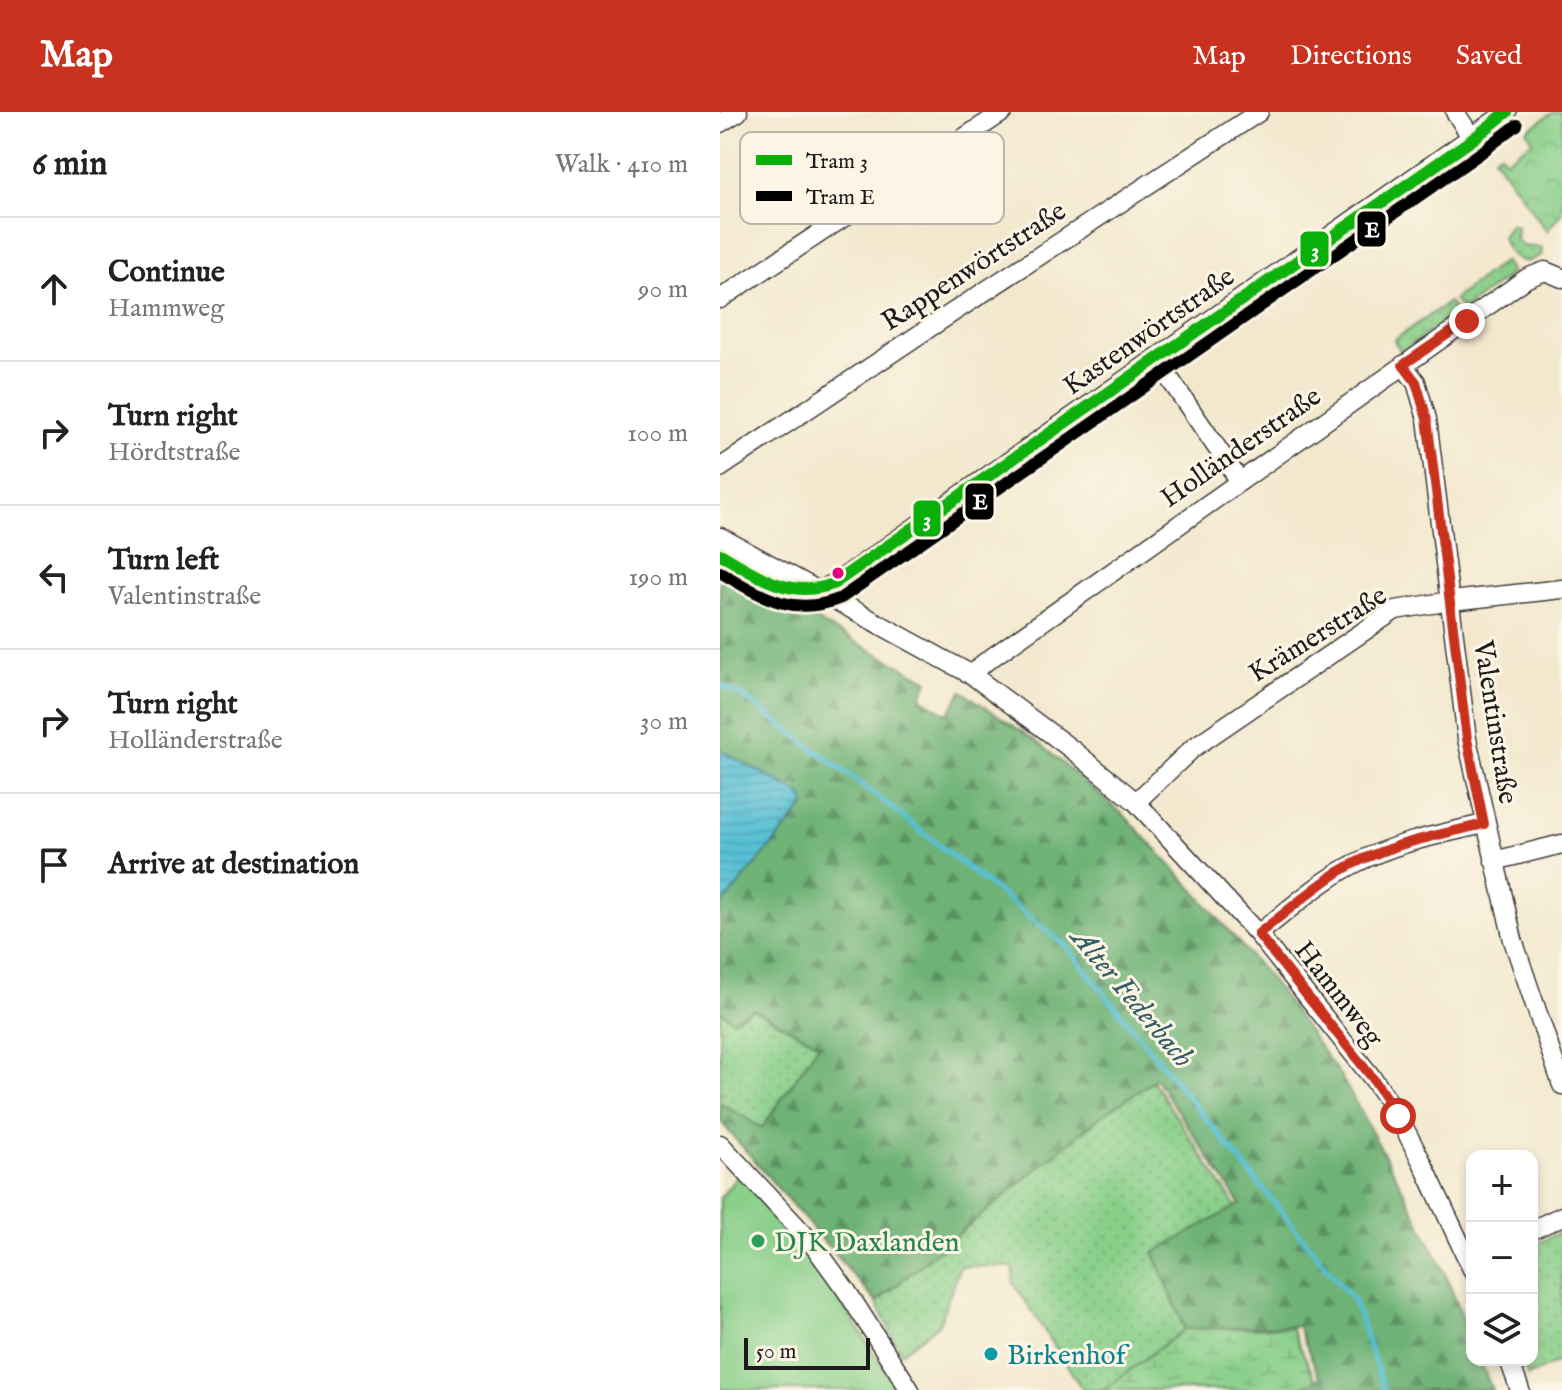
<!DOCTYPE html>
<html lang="en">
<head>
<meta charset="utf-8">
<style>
  :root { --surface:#fff; --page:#f2f2f2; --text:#222; --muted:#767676; --line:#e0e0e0; --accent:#c8321e }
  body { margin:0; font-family:"IM FELL English",serif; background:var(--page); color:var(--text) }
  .controls { position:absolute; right:24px; bottom:24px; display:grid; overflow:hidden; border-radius:16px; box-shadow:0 4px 12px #0003 }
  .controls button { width:72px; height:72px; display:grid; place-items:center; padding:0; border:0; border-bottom:2px solid var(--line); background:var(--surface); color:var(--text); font:40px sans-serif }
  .scale { position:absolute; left:24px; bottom:20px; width:126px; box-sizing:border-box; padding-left:8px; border:4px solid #1c1c1c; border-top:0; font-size:22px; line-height:28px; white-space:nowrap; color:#1c1c1c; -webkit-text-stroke:6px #fcf5e5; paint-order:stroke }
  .stop { position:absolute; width:24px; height:24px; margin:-18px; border:6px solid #c8321e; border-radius:50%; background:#fff }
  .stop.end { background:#c8321e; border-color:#fff; box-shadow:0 2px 8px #0008 }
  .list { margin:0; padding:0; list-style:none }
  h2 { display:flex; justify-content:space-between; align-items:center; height:104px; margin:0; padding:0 32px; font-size:34px }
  h2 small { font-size:26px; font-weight:400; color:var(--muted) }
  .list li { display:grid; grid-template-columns:52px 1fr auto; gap:24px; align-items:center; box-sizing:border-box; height:144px; padding:0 32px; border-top:2px solid var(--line) }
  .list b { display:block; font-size:30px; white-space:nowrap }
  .list p { margin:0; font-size:26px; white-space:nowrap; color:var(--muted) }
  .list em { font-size:26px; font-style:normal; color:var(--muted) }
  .icon { flex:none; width:44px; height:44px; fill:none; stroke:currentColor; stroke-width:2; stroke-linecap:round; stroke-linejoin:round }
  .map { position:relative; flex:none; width:842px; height:1278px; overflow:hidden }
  header { display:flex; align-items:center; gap:48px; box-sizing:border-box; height:112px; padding:0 40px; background:var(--accent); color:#fff }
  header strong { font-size:38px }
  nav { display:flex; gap:44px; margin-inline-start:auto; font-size:28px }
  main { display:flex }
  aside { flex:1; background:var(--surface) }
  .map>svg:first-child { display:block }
  .grass { fill:url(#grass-dots); stroke:#527653; stroke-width:2 }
  .forest { fill:url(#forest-firs); stroke:#456749; stroke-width:2 }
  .wetland { fill:url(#wetland-marsh); stroke:#527653; stroke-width:2 }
  .park { fill:url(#park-crowns); stroke:#527653; stroke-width:2 }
  .pitch { fill:#89cf8a; stroke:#527653; stroke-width:2 }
  .water { fill:url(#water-rules); stroke:#3a6e79; stroke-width:2 }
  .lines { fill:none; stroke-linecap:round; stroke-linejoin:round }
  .stream { stroke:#59c0d6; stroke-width:5 }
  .minor-casing { stroke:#3c3b37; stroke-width:21 }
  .minor { stroke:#fff; stroke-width:18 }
  .tram-1-casing { stroke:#fcf5e5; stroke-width:18 }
  .tram-2-casing { stroke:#fcf5e5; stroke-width:18 }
  .tram-1 { stroke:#0ab00a; stroke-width:12 }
  .tram-2 { stroke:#000; stroke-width:12 }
  .route { stroke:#c8321e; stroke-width:10 }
  .bus-dot { fill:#e5007d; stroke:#fcf5e5; stroke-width:3 }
  .leisure-dot { fill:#2e9e5b; stroke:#fcf5e5; stroke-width:3 }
  .culture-dot { fill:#0f9aa8; stroke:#fcf5e5; stroke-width:3 }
  .labels { text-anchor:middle; stroke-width:6; stroke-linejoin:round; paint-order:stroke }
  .street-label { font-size:28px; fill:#1c1c1c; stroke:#fcf5e5 }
  .leisure-label { font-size:28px; fill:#27864d; stroke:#fcf5e5; text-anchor:start }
  .culture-label { font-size:28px; fill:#0d838f; stroke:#fcf5e5; text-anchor:start }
  .water-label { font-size:30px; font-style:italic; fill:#345e66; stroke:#fcf5e5 }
  .key { fill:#fcf5e5; stroke:#b9b4a9; stroke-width:2 }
  .key-label { font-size:22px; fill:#1c1c1c }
  .line-badge { stroke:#fcf5e5; stroke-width:3 }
  .badge-label { font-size:22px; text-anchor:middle; font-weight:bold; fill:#fff }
</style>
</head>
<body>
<header>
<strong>Map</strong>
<nav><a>Map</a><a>Directions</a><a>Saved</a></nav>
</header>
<main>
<aside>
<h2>6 min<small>Walk · 410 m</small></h2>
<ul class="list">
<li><svg class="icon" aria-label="ahead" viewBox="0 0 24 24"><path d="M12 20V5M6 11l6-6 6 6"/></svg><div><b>Continue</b><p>Hammweg</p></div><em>90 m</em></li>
<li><svg class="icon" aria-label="right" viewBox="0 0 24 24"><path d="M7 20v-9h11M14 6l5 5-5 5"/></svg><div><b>Turn right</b><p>Hördtstraße</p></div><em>100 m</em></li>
<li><svg class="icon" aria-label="left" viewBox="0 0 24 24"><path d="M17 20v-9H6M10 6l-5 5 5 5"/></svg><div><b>Turn left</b><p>Valentinstraße</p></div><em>190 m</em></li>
<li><svg class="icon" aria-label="right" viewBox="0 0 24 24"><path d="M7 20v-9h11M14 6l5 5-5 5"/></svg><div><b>Turn right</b><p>Holländerstraße</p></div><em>30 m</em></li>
<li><svg class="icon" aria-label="arrive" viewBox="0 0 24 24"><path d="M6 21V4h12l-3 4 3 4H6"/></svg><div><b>Arrive at destination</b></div></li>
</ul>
</aside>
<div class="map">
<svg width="842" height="1278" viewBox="0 0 842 1278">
  <defs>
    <pattern id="grass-dots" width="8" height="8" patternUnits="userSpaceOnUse" patternTransform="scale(2)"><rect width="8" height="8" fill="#89cf8a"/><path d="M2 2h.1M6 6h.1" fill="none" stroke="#76b176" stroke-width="1.8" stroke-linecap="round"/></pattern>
    <pattern id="forest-firs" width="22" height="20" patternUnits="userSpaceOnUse" patternTransform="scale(2)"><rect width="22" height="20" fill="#6eb276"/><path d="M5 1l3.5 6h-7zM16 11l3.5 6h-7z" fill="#5a9060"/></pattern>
    <pattern id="wetland-marsh" width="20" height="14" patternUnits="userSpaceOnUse" patternTransform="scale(2)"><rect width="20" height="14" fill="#89cf8a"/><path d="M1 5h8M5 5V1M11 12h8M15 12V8" fill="none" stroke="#76b176"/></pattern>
    <pattern id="park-crowns" width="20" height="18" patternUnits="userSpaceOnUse" patternTransform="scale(2)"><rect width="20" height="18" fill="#89cf8a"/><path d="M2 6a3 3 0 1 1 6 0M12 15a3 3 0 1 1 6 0" fill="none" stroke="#76b176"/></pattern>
    <pattern id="water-rules" width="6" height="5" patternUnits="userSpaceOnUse" patternTransform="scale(2)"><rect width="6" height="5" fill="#59c0d6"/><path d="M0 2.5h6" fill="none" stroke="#4da4b7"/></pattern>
  </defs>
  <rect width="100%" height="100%" fill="#fcf5e5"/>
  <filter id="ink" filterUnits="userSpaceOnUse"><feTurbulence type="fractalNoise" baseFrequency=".0125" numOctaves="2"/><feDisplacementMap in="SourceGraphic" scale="16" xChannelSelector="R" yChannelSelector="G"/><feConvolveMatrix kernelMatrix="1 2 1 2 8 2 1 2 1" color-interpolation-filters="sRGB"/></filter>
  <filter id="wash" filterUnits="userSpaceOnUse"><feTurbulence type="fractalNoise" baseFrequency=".006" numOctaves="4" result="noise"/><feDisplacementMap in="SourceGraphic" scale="32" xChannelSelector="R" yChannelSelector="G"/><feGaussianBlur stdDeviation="1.8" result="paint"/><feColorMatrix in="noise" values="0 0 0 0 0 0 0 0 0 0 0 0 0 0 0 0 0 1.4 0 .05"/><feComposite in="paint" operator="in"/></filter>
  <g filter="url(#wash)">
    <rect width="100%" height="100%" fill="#f3e8ce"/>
    <path class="grass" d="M790,112l7,3 -1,12c8,13 15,5 26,9l-1,8 -14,6c-14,-3 -21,-11 -25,-25z
      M784,149l8,12 -50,37 -8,-11z
      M729,190l7,11 -55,39 -7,-12z
      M33,897l66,35 -57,84 -42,-25v-92l13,8z
      M433,969l83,126 -82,46 31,76 -82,61h-20l-70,-108 1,-15 -54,-1 -21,58 -38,29 -25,-51 225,-186z
      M842,1119v129l-34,16 -7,-16h11v-114z"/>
    <path class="forest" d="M0,456l208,113 -7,17 27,16 14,-23 74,50 89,75 70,75 80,94 67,93 62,113 41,82 27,68v19h8l12,30h-196l24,-12 -22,-52 -113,3 -31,-76 86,-49 -84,-125 -55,37 -225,186 -156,-181v-18l42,25 57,-84 -66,-35 -20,11 -13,-9v-104l84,-101 -3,-11 -81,-45z"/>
    <path class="wetland" d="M571,1215l25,54 -20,9h-193l82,-61z"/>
    <path class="park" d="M833,0h9v100l-15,19 -53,-74 6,-4 6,7 27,-19 -6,-10z"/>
    <path class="pitch" d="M20,1061l90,111 67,106h-177v-192z"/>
    <path class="water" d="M0,638l82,45 3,11 -85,101z"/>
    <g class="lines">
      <path class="stream" d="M0,573l20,9 133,99 193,153 288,355 30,89"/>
    </g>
  </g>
  <g filter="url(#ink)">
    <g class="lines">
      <defs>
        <path id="minor" d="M735,0l17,26
          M0,11l18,-11
          M0,187l283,-187
          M436,247l83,121
          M683,253l13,17 11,37 40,320 46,201 49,145
          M0,356l209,-140 330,-216
          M0,425l252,138 102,76 62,51 122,132 116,146 24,36 24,46 50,107
          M98,479l23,-12 666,-467
          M252,563l12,-12 543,-385 18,-7 17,7
          M416,690l57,-54 202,-138 56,-9 111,-12
          M774,749l68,-17
          M538,822c31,-24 61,-52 96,-70 40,-21 86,-30 130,-40
          M0,1032l92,99 34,47 64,100
          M812,1118l30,-14
          M789,1248l11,30"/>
      </defs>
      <use href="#minor" class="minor-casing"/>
      <use href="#minor" class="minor"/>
      <defs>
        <path id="tram-1" d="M0,442c36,21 70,46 113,30l640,-445 34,-27"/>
        <path id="tram-2" d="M0,460c41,24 73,46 121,26l641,-446 35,-27"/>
      </defs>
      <use href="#tram-1" class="tram-1-casing"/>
      <use href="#tram-2" class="tram-2-casing"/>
      <use href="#tram-1" class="tram-1"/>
      <use href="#tram-2" class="tram-2"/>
    </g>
  </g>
  <g class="lines" filter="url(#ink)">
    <path class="route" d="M678,1004l-24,-36 -116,-146c26,-20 52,-43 79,-61 45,-28 97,-37 147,-49l-17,-85 -40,-320 -11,-37 -13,-17 64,-44"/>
  </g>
  <circle class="bus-dot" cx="118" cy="461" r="7"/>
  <circle class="leisure-dot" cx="38" cy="1129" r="8"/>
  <circle class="culture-dot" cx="271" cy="1242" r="8"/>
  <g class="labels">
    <g class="street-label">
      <text transform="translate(253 153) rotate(-33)" y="10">Rappenwörtstraße</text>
      <text transform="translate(428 218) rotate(-35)" y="10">Kastenwörtstraße</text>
      <text transform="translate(520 334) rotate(-35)" y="10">Holländerstraße</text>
      <text transform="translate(597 521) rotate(-32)" y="10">Krämerstraße</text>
      <text transform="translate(777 610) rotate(81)" y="10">Valentinstraße</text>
      <text transform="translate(620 881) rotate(52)" y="10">Hammweg</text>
    </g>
    <g class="leisure-label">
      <text x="54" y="1139">DJK Daxlanden</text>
    </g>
    <g class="culture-label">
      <text x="287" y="1252">Birkenhof</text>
    </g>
    <g class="water-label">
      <text transform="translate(413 885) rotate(50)" y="10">Alter Federbach</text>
    </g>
  </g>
  <rect x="20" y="20" width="264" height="92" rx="12" class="key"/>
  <rect x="36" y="43" width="36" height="10" fill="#0ab00a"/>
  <rect x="36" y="79" width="36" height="10" fill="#000"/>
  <g class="key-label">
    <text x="86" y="56">Tram 3</text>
    <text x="86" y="92">Tram E</text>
  </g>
  <g class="line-badge">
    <rect x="636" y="98" width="31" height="38" rx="8" fill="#000"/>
    <rect x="579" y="118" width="31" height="38" rx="8" fill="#0ab00a"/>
    <rect x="244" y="370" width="31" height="39" rx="8" fill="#000"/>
    <rect x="192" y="387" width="30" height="39" rx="8" fill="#0ab00a"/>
  </g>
  <g class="badge-label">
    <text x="652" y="125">E</text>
    <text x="595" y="145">3</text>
    <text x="260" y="397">E</text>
    <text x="207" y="414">3</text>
  </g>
</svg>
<div class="controls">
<button>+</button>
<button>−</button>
<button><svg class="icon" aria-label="layers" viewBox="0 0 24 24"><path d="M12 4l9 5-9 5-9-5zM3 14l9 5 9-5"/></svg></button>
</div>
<div class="scale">50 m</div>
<div class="stop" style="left:678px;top:1004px"></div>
<div class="stop end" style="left:747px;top:209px"></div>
</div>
</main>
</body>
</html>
